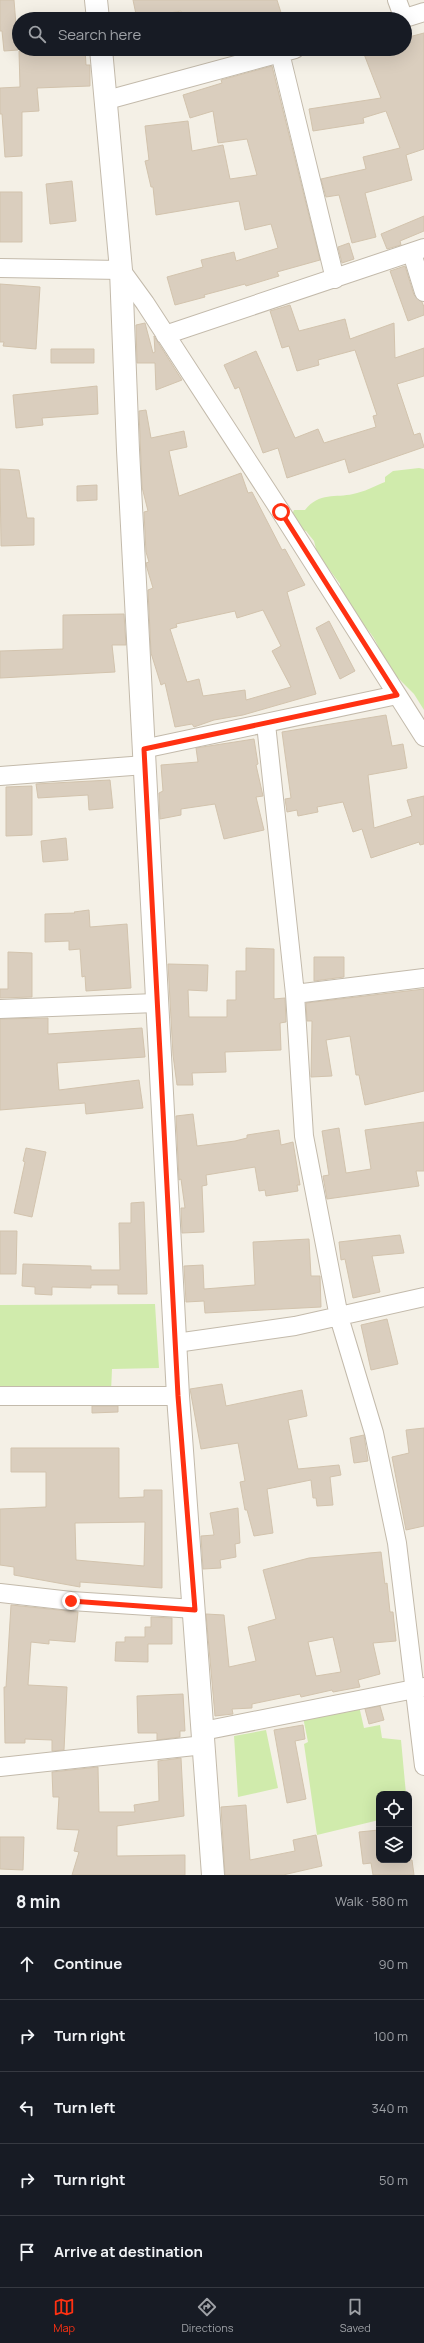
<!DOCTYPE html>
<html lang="en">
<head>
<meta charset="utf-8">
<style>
  :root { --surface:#171b24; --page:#242831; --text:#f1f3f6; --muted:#9ea1a6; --line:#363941; --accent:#ff3112 }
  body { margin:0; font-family:Manrope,sans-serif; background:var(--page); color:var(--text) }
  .controls { position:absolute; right:12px; bottom:12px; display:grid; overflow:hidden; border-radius:8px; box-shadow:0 4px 16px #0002 }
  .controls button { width:36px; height:36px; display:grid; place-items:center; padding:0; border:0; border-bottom:1px solid var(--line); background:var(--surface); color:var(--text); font:20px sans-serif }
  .stop { position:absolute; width:12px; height:12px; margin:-9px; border:3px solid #ff3112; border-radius:50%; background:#fff }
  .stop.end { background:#ff3112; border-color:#fff; box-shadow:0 1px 4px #0008 }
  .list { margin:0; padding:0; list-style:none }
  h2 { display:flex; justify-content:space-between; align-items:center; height:52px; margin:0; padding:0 16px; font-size:17px }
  h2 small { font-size:13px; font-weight:400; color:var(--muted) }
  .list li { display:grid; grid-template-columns:26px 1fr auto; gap:12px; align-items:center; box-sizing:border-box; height:72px; padding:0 16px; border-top:1px solid var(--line) }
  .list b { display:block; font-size:15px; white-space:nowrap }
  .list em { font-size:13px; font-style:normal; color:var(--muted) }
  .icon { flex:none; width:22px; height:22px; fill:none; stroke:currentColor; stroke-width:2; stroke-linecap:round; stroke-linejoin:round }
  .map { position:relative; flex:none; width:424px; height:1875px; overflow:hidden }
  .search { position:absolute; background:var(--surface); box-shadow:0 4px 16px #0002; left:12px; right:12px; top:12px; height:44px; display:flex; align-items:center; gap:10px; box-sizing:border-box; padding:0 14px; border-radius:22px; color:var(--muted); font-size:15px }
  .sheet { height:412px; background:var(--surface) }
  nav { display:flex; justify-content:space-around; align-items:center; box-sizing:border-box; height:56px; border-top:1px solid var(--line); background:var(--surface); font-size:11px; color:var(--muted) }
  nav a { display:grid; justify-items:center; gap:2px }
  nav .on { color:var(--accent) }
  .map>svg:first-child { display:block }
  .green { fill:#d0ebac }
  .building { fill:#dacebe; stroke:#d2c3ad; fill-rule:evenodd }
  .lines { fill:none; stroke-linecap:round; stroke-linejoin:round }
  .minor-casing { stroke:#c3baab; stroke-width:20 }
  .tertiary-casing { stroke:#c3baab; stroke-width:24 }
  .minor { stroke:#fff; stroke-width:18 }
  .tertiary { stroke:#fff; stroke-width:22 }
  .route { stroke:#ff3112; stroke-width:5 }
</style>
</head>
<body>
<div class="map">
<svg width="424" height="1875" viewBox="0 0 424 1875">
  <rect width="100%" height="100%" fill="#f4f0e6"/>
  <path class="green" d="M419,468l5,1v241l-10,-16 -32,-32c-1,-23 -23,-44 -41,-58l-1,-20 -23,-31 -3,-12 -8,-10 -12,-3 -5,-7 5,-11h11c14,-18 31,-12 48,-16 11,-2 22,-8 32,-12v-5l8,-6z
    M155,1304l4,64 -47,1 -1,23h-111v-87z
    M359,1706l5,22 16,-3 2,13 19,2 5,54h-27v26l-62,15 -13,-91 4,-2 -5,-25z
    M266,1730l12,58 -40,9 -4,-61z"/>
  <path class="building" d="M0,0h14l4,50 -14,1 -2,-20h-2z
    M133,0h144l6,19h-101l-1,-8 -44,8z
    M424,33v116l-18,6 6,25 -47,13 11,44 -24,6 -13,-48 -13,2 -5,-18 45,-10 -3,-12 37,-9 -14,-37 -23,7 1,5 -51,8 -4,-22 72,-11 -17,-44 14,-5h27v-11z
    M85,49l1,16h4v21l-53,2 2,23 -17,1v44l-17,1 -3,-43h-2v-26l20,-1 -1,-36z
    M272,66l48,194 -43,12 2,4 -33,10 -1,-2 -41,11 1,2 -30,8 -8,-28 36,-10 -2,-7 33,-8 2,9 42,-13 -7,-24 -26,6 -6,-29 -83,14 -3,-28h-2l-6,-26 4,-1 -4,-34 43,-5 4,30 31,-6 7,34 27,-4 -10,-36 -29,4 -5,-32 -23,7 -7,-23 39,-12 -1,-3z
    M72,181l4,40 -26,3 -4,-40z
    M0,192h22v50h-22z
    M424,216v15l-24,10 1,4 -14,4 -6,-15z
    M349,243l5,16 -12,4 -4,-16z
    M405,266l9,29 8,7 2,5v8l-16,6 -18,-50z
    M0,284l40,3 -4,62 -33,-3 1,-4h-4z
    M290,305l9,26 46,-12 5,20 44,-16 1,35 29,-10v28l-27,8 17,51 6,-2 4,14 -75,26 -4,-14 -58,19 -9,-30 -15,5 -24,-66 -4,2 -11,-24 32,-14 39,87 23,-9 6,14 52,-16 -3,-11 4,-1 -22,-65 -37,10 1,5 -22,6 -8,-25 -7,2 -12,-37z
    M145,323l8,30 2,-1 -1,-16 28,44 -26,10 -1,-27h-18l-1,-38z
    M51,349h43v14h-43z
    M97,386l1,28 -56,4 1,7 -27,3 -3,-33z
    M146,410l5,28 33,-7 3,16 -18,4 10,45 62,-23 7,20 4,-1 30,58 3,-1 20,36 -18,7 29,102 -73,21 -29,5 -20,7 -2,-3 -17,3 -10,-44 -4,2 -10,-32 -3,-63 5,-2 -6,-20 -1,-5 3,-1 -3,-10 -2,-40 4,-1 -6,-24 -3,-76zM263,610l18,36 -9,5 19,36 -45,13 -1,-10 -42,6 -4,-17 -12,3 -17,-53 7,-2 -1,-3 59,-13 2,7z
    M0,469l19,1 8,48h7v27l-33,1z
    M97,485v15l-20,1v-15z
    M124,614l2,31h-14l3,27 -115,6v-27l63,-2v-34z
    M329,621l26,50 -15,8 -24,-51z
    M386,715l6,31 11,-2 4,24 -39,7 6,53 38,-12 -5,-16 17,-4v48l-4,1 -1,-3 -48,16 -9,-29 -9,3 -10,-30 -26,5 1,5 -20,4 -1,-6 -10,2 -2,-13 6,-1 -9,-66z
    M254,739l4,25 -2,1 7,31 -7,1 8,33 -40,9 -9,-35 -34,5v6l-21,4 -1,-26 4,-2 -2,-26 37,-3 -2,-14z
    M110,780l3,28 -24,2 -1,-15 -50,3 -2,-14z
    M32,786v49l-26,1v-49z
    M66,838l2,22 -25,2 -2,-21z
    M89,910l1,17 37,-3 4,64 -45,3 -1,-15 -3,1 -2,-28 -11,1v-9l-24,1v-28l30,-1 -1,-1z
    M246,948l28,1v50l11,-1 1,24 -6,1 1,27 -56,2 1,20 -34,1 1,12h-16l-4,-30 -5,-91 40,1 -1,26 -19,-1 1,27h38v-17h9v-29h10z
    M8,952l24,1v44l-32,1v-9h8z
    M314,957h30v20l-30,4z
    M424,989v102l-59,14 -6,-30h-3l-6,-39 -24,4 6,36 -21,1 1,-56h-5l-1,-18z
    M48,1018v16l94,-6 3,29 -88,6 2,27 80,-10 4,28 -57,6 -1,-11 -85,7v-91z
    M193,1114l4,32 38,-5 12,-3v-3l32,-5 2,15 12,-3 7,43h-3l1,6 -32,5 -1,-6 -6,1 -4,-24 -49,8 1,10 -5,1 2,46 -22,1 -1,-25h4l-4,-29 -2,1 -3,-64z
    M424,1122v49h-8l3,15 -92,13 -4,-23 6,-1 -7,-44 17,-3 7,45 25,-4 -6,-39z
    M26,1148l20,4 -14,65 -18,-4 11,-51 -2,-1z
    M144,1202l3,92h-29v-9h-27v3l-39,-1v8l-17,-1v-7l-13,-1 1,-22 68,2v4h29l-1,-47h12v-20z
    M0,1231h17l-1,43h-16z
    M400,1235l4,18 -32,3 8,36 -27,6 -8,-39 -4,1 -2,-18z
    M309,1239l2,37h9l1,31 -116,6 -1,-12 -18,1 -2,-36 19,-1 1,24 51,-4 -2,-43z
    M387,1319l11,45 -27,6 -10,-45z
    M222,1384l4,22 76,-16 5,26 -19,4 10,49 41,-4 2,10 -11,2 3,28 -16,1 -1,-8h-3l-2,-18 -44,9 6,44 -19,3 -7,-26h-2l-5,-28 5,-1 -7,-38 -37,6 -11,-60z
    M92,1406h26v6l-26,1z
    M424,1428v98l-18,4 -14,-73 17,-4 -3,-23z
    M364,1435l4,26 -14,2 -4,-25z
    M11,1448h108v50l25,-1v-7h18v98l-82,-6v5l-66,-12v-8l-14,-2v-56l46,-2v-35h-35zM145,1522l-1,44 -68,-6 -1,-37z
    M238,1508l2,35 -5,1 1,13 -16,3 1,8 -18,1 -2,-33 13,-1 -4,-22z
    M381,1552l4,32 2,-1 3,29h3l3,29 -23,2 7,31 -22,6 2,7 -27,5 -1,-2 -31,7 -1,-3 -48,10v4l-20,1 1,5 -18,2 -9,-102 18,1 5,52 27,-6 -8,-34 28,-8 -13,-49 46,-12zM333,1637l8,35 -25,4 -8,-34z
    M11,1605l67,7 -3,30 -26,-2v4l-18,-2 -3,43 39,2 -3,63 -12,1v-11l-27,-1v4h-20l-1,-56h2z
    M151,1617l21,1v26h-24v18l-33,-1 1,-19h9v-5h20v-10h6z
    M183,1694l2,37h-5v6l-23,3v-7h-19l-1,-37z
    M380,1706l4,14 -15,4 -4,-15z
    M303,1725l2,14 -10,2 11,58 -19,4 -13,-73z
    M181,1758l3,58 -67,10v30l68,-1v20h-113l7,-23 -5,-1 5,-21 -22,-1 2,-32h-6l-1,-25 46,-5 1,45h36l-1,-7 25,-4 -1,-40z
    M246,1805l4,55 45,-9 -2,-11 23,-5 6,31 -39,9h-58l-4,-68z
    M379,1830v30h33l2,15h-41l-2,-12 -8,1 -4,-32z
    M0,1837h24l-1,33 -23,-1z"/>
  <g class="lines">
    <defs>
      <path id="minor" d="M397,0l7,19
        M402,19l22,-7
        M280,53l55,226
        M107,100l188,-51
        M412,253l12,39
        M0,268l121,2 24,33 136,209 143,225
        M165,335l259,-87
        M266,724l29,270 9,142 35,181 35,116 23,110 27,223
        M143,749l254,-54
        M0,776l145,-11
        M295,994l129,-16
        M0,1009l156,-6
        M176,1343l119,-17 129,-29
        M0,1396h178
        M0,1593l71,8 124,8
        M203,1731l221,-44
        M0,1767l204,-22"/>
      <path id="tertiary" d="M96,0l2,19
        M101,49l20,221 7,180 50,946 35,479"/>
    </defs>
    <use href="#minor" class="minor-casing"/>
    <use href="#tertiary" class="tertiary-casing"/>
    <use href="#minor" class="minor"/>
    <use href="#tertiary" class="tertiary"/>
  </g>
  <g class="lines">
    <path class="route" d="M71,1601l124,9 -17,-214 -34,-647 253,-54 -116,-183"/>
  </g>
</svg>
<div class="controls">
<button><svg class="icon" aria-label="locate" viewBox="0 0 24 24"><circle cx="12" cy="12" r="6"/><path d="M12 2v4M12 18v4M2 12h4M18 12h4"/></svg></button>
<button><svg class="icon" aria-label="layers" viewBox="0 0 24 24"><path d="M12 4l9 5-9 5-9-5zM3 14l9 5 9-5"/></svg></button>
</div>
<div class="stop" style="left:281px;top:512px"></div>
<div class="stop end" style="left:71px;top:1601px"></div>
<div class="search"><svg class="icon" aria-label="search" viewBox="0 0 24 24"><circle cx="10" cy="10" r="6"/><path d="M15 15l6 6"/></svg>Search here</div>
</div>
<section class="sheet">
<h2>8 min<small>Walk · 580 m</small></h2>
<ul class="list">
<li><svg class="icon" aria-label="ahead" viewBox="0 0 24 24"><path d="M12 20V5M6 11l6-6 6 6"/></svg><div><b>Continue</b></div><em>90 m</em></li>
<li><svg class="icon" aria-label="right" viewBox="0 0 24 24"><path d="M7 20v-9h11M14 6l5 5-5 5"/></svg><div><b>Turn right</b></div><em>100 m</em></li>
<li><svg class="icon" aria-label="left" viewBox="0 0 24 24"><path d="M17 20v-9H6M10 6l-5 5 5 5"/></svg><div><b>Turn left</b></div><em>340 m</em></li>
<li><svg class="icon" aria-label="right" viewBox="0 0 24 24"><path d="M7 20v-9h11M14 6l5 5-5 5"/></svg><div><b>Turn right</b></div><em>50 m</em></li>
<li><svg class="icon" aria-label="arrive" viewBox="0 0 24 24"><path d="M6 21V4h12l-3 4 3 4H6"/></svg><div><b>Arrive at destination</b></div></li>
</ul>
</section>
<nav>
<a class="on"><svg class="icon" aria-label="map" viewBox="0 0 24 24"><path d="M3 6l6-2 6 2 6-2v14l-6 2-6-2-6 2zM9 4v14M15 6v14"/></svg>Map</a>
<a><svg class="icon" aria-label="directions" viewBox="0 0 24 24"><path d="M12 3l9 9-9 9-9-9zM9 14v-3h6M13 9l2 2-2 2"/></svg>Directions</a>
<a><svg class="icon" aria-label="saved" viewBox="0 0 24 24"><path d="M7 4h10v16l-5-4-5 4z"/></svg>Saved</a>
</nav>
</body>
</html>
